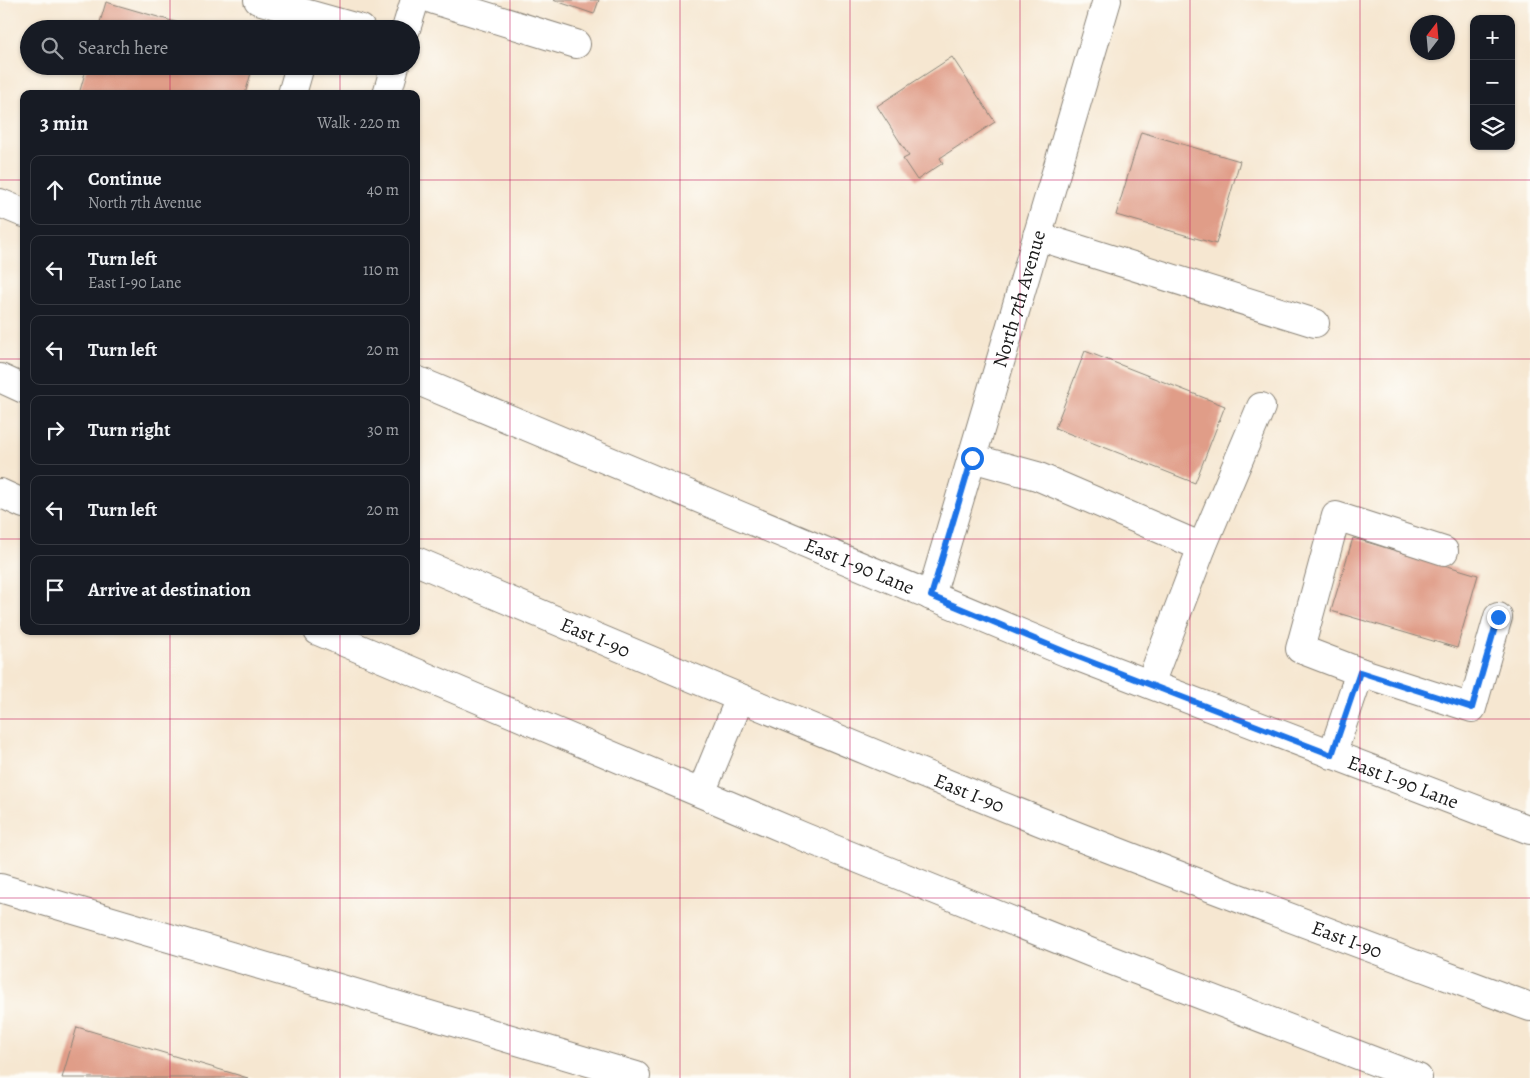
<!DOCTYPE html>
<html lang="en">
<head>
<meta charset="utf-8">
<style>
  :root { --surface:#171b24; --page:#242831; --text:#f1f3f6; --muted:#9ea1a6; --line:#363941 }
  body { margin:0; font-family:Alegreya,serif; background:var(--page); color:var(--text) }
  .controls { position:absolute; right:15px; top:15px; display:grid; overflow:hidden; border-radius:10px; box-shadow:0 1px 4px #0004 }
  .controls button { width:45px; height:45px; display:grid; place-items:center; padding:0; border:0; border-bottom:1px solid var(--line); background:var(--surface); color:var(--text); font:25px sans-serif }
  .compass { position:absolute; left:1410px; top:15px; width:45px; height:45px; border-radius:50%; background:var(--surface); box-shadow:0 1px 4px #0004; rotate:16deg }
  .stop { position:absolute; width:15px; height:15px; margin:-11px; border:4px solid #1a73e8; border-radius:50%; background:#fff }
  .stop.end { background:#1a73e8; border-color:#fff; box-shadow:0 1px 5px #0008 }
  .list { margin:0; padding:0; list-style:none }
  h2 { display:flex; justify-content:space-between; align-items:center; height:65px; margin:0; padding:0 20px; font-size:21px }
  h2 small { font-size:16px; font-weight:400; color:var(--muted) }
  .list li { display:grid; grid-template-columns:32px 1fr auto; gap:15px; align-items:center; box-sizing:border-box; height:70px; margin:0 10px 10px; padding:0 10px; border:1px solid var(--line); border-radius:10px }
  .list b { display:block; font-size:19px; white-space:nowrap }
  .list p { margin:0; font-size:16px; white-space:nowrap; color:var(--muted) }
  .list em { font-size:16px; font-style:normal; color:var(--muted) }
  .icon { flex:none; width:28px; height:28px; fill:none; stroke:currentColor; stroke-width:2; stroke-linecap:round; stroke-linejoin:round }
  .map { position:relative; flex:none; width:1530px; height:1078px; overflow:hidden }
  .search { position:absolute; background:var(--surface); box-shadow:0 1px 4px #0004; left:20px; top:20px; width:400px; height:55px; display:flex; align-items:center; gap:12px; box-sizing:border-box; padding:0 18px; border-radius:28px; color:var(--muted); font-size:19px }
  .panel { position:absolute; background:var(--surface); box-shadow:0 1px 4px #0004; left:20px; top:90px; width:400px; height:545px; border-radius:10px }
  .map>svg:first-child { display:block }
  .building { fill:#e09d88 }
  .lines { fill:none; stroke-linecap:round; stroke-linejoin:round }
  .minor-casing { stroke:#898276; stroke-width:30 }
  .highway-casing { stroke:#898276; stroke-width:30 }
  .minor { stroke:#fff; stroke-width:28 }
  .highway { stroke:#fff; stroke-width:28 }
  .route { stroke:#1a73e8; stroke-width:6 }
  .grid { fill:none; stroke:#c2185b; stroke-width:1; stroke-opacity:0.55 }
  .labels { text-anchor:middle; stroke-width:4.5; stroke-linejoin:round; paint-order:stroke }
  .street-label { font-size:20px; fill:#1c1c1c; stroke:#fdfcf7 }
</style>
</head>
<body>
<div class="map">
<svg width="1530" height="1078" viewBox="0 0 1530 1078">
  <rect width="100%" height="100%" fill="#fdfcf7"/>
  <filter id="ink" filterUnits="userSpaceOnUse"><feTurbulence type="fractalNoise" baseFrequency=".02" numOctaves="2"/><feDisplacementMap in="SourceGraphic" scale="10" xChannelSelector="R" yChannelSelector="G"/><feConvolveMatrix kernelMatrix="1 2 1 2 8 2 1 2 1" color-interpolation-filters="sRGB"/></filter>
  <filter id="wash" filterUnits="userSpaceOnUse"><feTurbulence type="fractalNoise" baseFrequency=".0096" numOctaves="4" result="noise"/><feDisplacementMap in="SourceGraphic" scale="20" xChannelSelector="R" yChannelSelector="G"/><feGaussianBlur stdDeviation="1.12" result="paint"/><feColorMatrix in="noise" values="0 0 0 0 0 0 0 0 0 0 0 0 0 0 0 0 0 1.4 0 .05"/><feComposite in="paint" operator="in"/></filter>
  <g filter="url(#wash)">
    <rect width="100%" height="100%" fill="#f6e7d1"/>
    <g id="blocks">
      <path class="building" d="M553,0h46l-5,14z
        M106,2l90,26v1h-98z
        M952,57l43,65 -55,36 3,5 -26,17 -14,-21 6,-3 -32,-50z
        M87,66h166l-8,28h-166z
        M1141,132l99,29 -24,83 -100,-29z
        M1085,351l140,55 -30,77 -140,-55z
        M1353,538l125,37 -21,73 -126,-37z
        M77,1027l171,51h-186z"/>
    </g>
  </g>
  <g filter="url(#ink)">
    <use href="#blocks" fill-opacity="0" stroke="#898276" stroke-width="1"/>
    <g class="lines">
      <defs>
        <g id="minor">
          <path d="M258,0l103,29"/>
          <path d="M434,0l142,44"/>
          <path d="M406,29l9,-29"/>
          <path d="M292,94l8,-28"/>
          <path d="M387,94l8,-28"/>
          <path d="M0,203l24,10"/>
          <path d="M1037,236l278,87"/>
          <path id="s1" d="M416,380l652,273 462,177"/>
          <path d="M972,458l65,18 165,71"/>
          <path d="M1444,551l-108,-35 -36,133 60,23 112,36 26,-91"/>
          <path id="s2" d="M931,596l176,-596"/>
          <path d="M1150,684l52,-137 59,-140"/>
          <path d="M1332,755l28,-83"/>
          <path d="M701,793l39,-95"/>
          <path d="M0,888l636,188 -1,2"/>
        </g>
        <g id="highway">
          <path d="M0,378l24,11"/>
          <path d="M0,493l24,11"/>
          <path id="s3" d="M416,561c207,88 415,176 623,260 163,65 327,125 491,186"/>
          <path d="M318,631l486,206 288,116 326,125"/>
        </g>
      </defs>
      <use href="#minor" class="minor-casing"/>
      <use href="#highway" class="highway-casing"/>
      <use href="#minor" class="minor"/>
      <use href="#highway" class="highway"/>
    </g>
  </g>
  <g class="lines" filter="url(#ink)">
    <path class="route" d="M972,458l-41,138 137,57 264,102 28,-83 112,36 26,-91"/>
  </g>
  <path class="grid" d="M170,0v29M340,0v29M510,0v1078M680,0v1078M850,0v1078M1020,0v1078M1190,0v1078M1360,0v1078M170,66v28M340,66v28M0,180h24M416,180h1114M0,359h24M416,359h1114M0,539h24M416,539h1114M170,631v447M340,631v447M0,719h1530M0,898h1530"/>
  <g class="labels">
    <g class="street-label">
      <text dy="7" stroke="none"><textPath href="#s2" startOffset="310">North 7th Avenue</textPath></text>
      <text dy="7" stroke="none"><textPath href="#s1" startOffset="481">East I-90 Lane</textPath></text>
      <text dy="7" stroke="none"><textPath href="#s3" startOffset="195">East I-90</textPath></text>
      <text dy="7" stroke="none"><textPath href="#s1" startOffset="1066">East I-90 Lane</textPath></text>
      <text dy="7" stroke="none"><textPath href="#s3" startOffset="600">East I-90</textPath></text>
      <text dy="7" stroke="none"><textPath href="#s3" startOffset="1005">East I-90</textPath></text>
    </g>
  </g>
</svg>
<div class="controls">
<button>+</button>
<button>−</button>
<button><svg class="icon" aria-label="layers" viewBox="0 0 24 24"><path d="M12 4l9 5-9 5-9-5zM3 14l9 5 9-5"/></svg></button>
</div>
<svg class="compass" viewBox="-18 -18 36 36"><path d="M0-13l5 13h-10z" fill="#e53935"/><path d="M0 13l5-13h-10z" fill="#9ea1a6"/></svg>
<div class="stop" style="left:972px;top:458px"></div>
<div class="stop end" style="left:1498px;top:617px"></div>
<div class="search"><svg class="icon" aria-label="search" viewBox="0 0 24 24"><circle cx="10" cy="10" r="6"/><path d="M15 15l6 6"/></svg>Search here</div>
<section class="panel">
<h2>3 min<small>Walk · 220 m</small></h2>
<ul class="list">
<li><svg class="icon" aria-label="ahead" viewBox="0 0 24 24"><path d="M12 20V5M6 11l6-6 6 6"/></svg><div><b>Continue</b><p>North 7th Avenue</p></div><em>40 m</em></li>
<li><svg class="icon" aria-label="left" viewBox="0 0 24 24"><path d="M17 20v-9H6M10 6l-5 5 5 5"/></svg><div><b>Turn left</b><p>East I-90 Lane</p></div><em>110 m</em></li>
<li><svg class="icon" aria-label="left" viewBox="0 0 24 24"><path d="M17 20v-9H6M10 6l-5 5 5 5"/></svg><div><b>Turn left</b></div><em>20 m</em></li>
<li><svg class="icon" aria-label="right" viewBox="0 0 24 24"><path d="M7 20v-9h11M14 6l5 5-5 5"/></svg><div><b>Turn right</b></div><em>30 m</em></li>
<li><svg class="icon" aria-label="left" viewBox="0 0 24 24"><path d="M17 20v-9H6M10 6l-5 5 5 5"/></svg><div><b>Turn left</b></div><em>20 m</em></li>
<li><svg class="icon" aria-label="arrive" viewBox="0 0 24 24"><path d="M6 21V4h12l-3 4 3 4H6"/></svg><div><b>Arrive at destination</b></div></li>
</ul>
</section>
</div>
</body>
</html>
